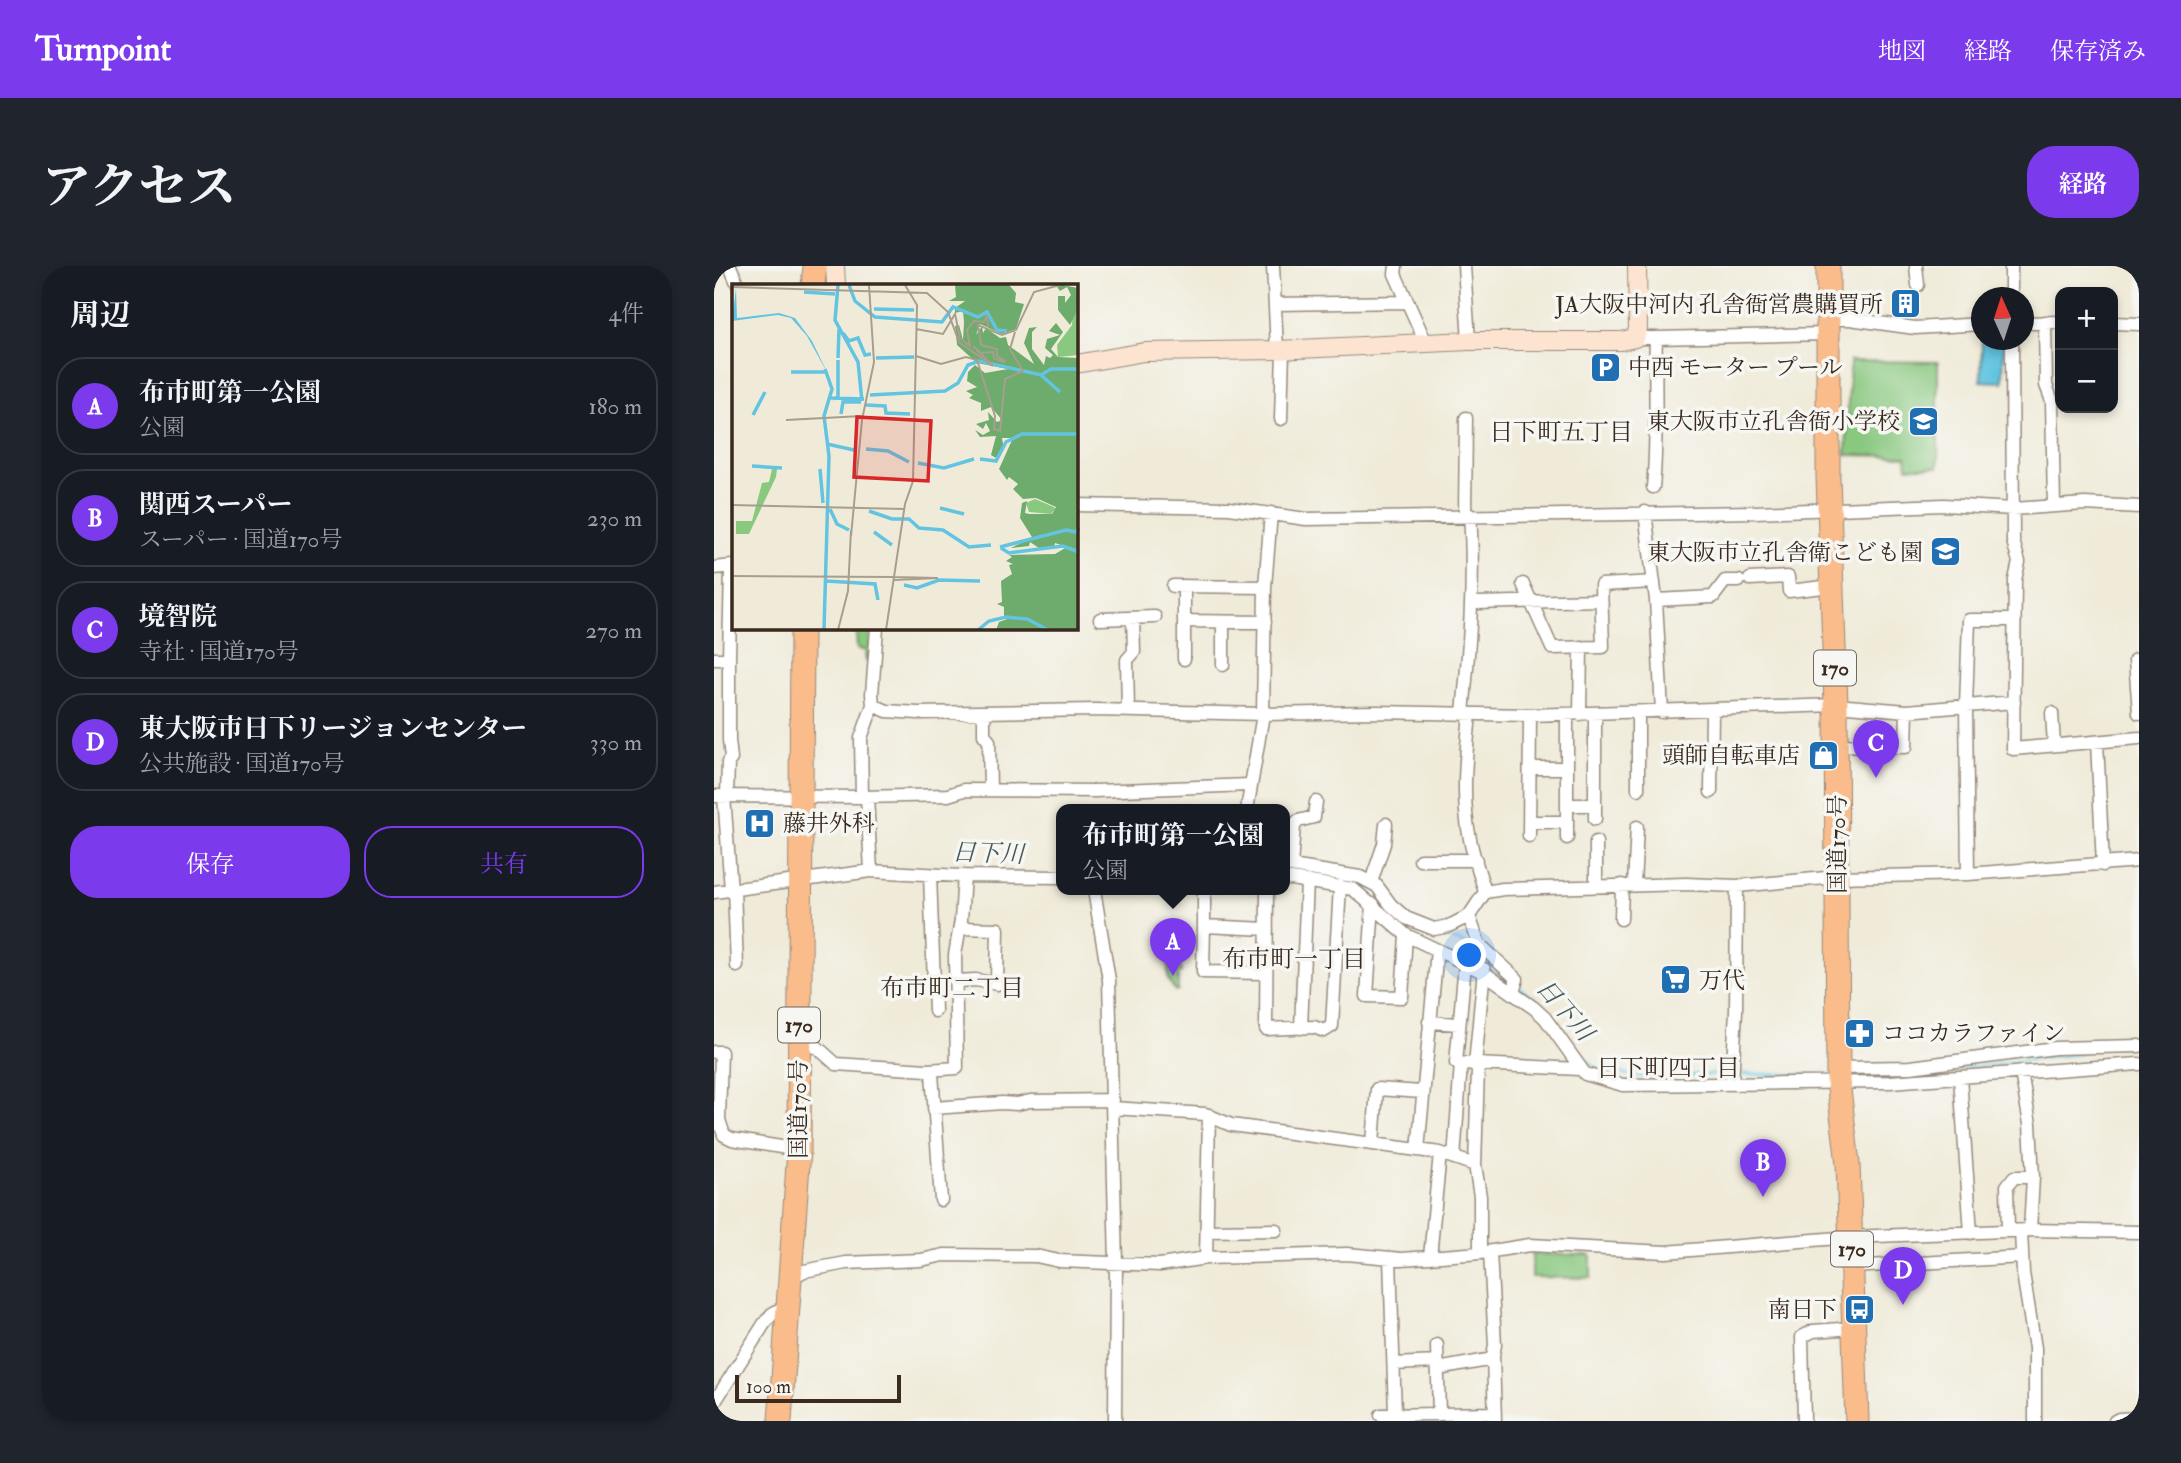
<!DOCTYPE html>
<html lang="ja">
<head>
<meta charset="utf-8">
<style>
  :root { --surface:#171b24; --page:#20242c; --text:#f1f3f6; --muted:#9ea1a6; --line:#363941; --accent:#7c3aed }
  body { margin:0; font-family:"IM FELL Double Pica","Noto Serif JP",serif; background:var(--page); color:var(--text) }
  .controls { position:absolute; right:21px; top:21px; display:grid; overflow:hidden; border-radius:14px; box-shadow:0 4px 10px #0003 }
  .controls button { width:63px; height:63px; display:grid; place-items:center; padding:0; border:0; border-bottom:2px solid var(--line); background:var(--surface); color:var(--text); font:35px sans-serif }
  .compass { position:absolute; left:1257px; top:21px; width:63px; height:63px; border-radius:50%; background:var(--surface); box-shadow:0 4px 10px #0003; rotate:357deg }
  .scale { position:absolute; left:21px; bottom:18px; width:166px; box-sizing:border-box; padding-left:7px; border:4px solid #3b2a1e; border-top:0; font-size:19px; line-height:24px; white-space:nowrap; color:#3b2a1e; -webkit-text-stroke:5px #f6f6f2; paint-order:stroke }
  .you { position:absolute; left:756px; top:690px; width:24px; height:24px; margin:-18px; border:5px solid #fff; border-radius:50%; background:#1a73e8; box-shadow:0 0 0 10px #1a73e833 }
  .badge { display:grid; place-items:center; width:46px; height:46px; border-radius:50%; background:var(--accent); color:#fff; font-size:23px; font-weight:700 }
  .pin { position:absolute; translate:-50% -58px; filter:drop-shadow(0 2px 4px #0008) }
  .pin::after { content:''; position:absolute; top:37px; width:24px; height:21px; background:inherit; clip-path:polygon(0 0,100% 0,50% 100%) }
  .popup { position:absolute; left:342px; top:538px; width:234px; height:91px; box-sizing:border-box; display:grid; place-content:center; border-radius:14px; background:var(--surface); filter:drop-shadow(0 2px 5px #0005); font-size:23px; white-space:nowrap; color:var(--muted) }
  .popup b { font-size:26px; color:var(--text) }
  .popup::after { content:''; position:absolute; left:50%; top:100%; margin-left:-14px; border:14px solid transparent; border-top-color:var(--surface) }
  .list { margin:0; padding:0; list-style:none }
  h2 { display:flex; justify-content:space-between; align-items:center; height:91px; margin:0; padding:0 28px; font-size:30px }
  h2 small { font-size:23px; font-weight:400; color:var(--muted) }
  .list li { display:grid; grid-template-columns:46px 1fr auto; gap:21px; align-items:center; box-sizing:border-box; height:98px; margin:0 14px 14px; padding:0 14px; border:2px solid var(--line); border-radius:28px }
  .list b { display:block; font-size:26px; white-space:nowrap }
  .list p { margin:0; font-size:23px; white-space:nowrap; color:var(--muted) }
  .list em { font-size:23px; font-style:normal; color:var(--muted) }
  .actions { display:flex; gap:14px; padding:21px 28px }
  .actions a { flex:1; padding:16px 0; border:2px solid var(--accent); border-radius:28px; text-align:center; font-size:24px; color:var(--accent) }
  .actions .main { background:var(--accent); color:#fff }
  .map { position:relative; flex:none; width:1425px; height:1155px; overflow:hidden; border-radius:28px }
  header { display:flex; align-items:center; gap:42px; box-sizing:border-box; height:98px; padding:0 35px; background:var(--accent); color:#fff }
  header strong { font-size:33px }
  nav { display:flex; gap:38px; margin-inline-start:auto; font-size:24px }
  .intro { display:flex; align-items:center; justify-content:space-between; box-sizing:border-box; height:168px; padding:0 42px }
  h1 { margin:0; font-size:49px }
  .button { padding:18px 32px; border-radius:28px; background:var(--accent); color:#fff; font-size:24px; font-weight:700 }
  main { display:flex; gap:42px; padding:0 42px }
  aside { flex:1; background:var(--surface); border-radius:28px; box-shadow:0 4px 10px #0003 }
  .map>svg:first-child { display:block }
  .green { fill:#88c87f; stroke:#62794e; stroke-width:2 }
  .water { fill:#63c4e1; stroke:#4f7780; stroke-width:2 }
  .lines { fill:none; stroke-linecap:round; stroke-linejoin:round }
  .stream { stroke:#63c4e1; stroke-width:3.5 }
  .street-casing { stroke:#968a7c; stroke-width:15 }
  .secondary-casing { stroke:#968a7c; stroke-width:20 }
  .highway-casing { stroke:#968a7c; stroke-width:25 }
  .street { stroke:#fff; stroke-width:12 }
  .secondary { stroke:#fde4d0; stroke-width:18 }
  .highway { stroke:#f9bc8a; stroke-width:23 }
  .labels { text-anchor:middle; stroke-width:7; stroke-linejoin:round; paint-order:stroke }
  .shield { fill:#f6f6f2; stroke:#73675e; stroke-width:2 }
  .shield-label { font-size:21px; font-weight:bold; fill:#3b2a1e }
  .poi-label { font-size:23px; fill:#3b2a1e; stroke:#f6f6f2; text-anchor:end }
  .street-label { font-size:23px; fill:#3b2a1e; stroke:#f6f6f2 }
  .neighbourhood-label { font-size:24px; fill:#3b2a1e; stroke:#f6f6f2 }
  .water-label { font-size:24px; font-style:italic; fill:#475858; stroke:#f6f6f2 }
  .inset-river { fill:none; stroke:#63c4e1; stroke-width:3.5 }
  .inset-road { fill:none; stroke:#a89e8e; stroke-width:2 }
  .view { fill:#d62828; fill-opacity:0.15; stroke:#d62828; stroke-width:3.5 }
  .inset-edge { fill:none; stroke:#3b2a1e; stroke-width:3.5 }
</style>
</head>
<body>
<header>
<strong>Turnpoint</strong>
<nav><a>地図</a><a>経路</a><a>保存済み</a></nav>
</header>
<div class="intro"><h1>アクセス</h1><a class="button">経路</a></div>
<main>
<aside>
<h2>周辺<small>4件</small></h2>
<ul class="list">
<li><span class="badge">A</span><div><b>布市町第一公園</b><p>公園</p></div><em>180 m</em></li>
<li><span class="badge">B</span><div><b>関西スーパー</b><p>スーパー · 国道170号</p></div><em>230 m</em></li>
<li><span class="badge">C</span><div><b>境智院</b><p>寺社 · 国道170号</p></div><em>270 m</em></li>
<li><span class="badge">D</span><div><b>東大阪市日下リージョンセンター</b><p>公共施設 · 国道170号</p></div><em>330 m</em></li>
</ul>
<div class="actions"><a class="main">保存</a><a>共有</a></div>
</aside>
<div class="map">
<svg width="1425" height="1155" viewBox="0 0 1425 1155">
  <rect width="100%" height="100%" fill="#f6f6f2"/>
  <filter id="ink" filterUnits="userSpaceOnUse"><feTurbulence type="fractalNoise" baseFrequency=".0143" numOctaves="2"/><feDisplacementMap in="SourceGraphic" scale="14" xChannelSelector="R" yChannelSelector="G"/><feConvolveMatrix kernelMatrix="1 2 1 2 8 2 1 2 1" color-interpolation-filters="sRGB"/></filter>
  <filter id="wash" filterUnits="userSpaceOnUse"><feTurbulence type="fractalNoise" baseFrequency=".00686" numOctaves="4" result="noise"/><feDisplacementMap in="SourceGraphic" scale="28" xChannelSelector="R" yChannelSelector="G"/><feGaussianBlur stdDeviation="1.57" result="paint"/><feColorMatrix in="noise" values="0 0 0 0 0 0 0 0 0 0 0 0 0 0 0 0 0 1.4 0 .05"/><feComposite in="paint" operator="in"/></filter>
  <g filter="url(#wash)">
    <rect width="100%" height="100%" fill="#f0ebd9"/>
    <path class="green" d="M1136,95l88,1v105h-31l-1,-11 -60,-1z
      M142,362h14v33h-4l-1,-11 -8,-1z
      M454,695h13v11l-3,1v18h-3l-7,-12z
      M818,988l59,1v23l-59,-1z"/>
    <path class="water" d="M1268,74h22l-1,42 -22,-1z"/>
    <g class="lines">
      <path class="stream" d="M571,606l11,2
        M641,618l10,4 26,27
        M688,658c19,9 39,10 59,18 21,8 34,28 51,42
        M805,722l25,18 37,50 18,15 49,6 81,-3
        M1023,808l94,1
        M1131,809h38l65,-5 133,-17"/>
    </g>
  </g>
  <g filter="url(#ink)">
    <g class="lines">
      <defs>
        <path id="street" d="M16,0l8,19
          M559,0l4,84
          M682,0l-1,8 31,69
          M750,0l5,75
          M1202,0l2,19
          M1297,0v32
          M561,38l132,-2
          M1113,53h23l65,9 67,-4
          M1331,56l1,63 6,16 2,105
          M1310,57l36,-1
          M1399,57l26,1
          M921,72h21c-2,49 2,99 -3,149
          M942,72l171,-4
          M1298,74l1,201 6,21 -4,18 -2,169 126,-11
          M567,153l2,-69
          M362,239l153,3 77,11 449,-7 189,-7 69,4 72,-5 54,3
          M931,246l11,88 6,112
          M751,249l1,-97
          M0,302l19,-2
          M1036,313l38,-2 1,14 43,-5
          M809,318l29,64 51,-1 -2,-62 53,-3
          M459,320l92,1
          M942,334l57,-3 12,-16h14
          M763,337l124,-3
          M386,353l55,-2
          M470,355l81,1
          M509,356v43
          M163,362l-5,66 1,11 14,6 31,2 178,-3 167,4 113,-2 154,3 306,-10 71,6 107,-9
          M0,393h10l5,-2 2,-89
          M470,393v-73
          M1425,394h-4l4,53
          M414,445l-1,-51 7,-8 -1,-34
          M270,446v23l5,6 1,49
          M1338,447l2,32
          M749,448c6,-66 12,-133 7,-199
          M756,448c-4,42 -9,84 0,125 3,18 10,35 15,53l-16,24 10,28 38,35 -4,14
          M866,448l1,-67
          M881,448v105
          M853,449v123
          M1383,476l6,123
          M1123,479l69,2 1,-36
          M816,502h37
          M924,523v-77
          M997,526l1,-82
          M0,530l148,1 86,-2 16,-5 131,1 154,-6
          M10,530l7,94
          M13,530l1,-34 3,-3 -2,-19v-83
          M148,531l-1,-59 12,-33
          M153,531l4,74
          M853,539h28
          M533,544l16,-96 2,-127 6,-74
          M815,556h38
          M815,570l1,-121
          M882,576v44
          M706,594h56
          M571,599l75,12 17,9 14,19 15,13 28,11 15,-3 20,-10
          M577,600l3,-40 4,-5 16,-4 2,-15
          M1254,608l-2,-168 3,-86h46
          M216,609l5,136
          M571,612l68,11 53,46 77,37 51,36 11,10 40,56 38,11 267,-3 249,-18
          M657,616l13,-38 2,-20
          M920,619l3,-58
          M20,623l3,77
          M380,624l15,90 7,284 -1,157
          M553,624l-1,139 48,-2 10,4 8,-5 8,-140
          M0,626l157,-21 89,5 101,1
          M771,626l18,-3 183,-5 51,2 100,-9 131,-3 171,-13
          M659,638l-6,92 35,1 4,-62
          M907,653l1,-34
          M490,660v-36
          M751,697l-9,100 123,6
          M552,707l-63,-1 1,-46 63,3
          M242,715l20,-1 21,4 1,-55 -38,-1
          M715,756l30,2
          M587,762l6,-147
          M85,779l18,2 19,17 91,6 5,3 9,127
          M0,786h7l-2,68 5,15 8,4 67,11
          M1124,802l73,-1 144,-19 84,-2
          M213,804l30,-2 -2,-113 6,-35 3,-44
          M1307,806l9,52 3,53 -3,53
          M1246,811l11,156
          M1018,816l4,-71 1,-125
          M220,842l68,-5 15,1 13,-3 83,-1
          M399,842l92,6 26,11 209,28 35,12
          M659,878l4,-55 45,3
          M704,884l19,-200
          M740,892l7,-94
          M493,965l69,-1
          M1294,965l-1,-45 7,-9h19
          M1307,965l2,42 12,75v73
          M776,986l5,93 -2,10 2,66
          M766,987v-57l-5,-31 3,-96 -3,-4 9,-96
          M716,991l10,-104
          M492,992l3,-143
          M676,992l5,156
          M1138,1001l170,-10
          M77,1012l13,-7 42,-8 75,-3 23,-5 92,1 23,5 101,4 46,-7 141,-4 55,5 78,-6 50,-8 136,7 185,-15 179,-7 109,2
          M723,1079l2,69
          M680,1098l43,-2
          M724,1103l55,-10
          M0,1137l50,-79 8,-10 17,-10
          M667,1149l114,-2
          M1090,1155l-2,-84 11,-6 41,-3
          M1401,1155l4,-2 20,-1"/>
        <path id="secondary" d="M121,0l1,19
          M362,98l68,-12 133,-2 192,-9h152l14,-3 3,-9 -1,-63"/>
        <path id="highway" d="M1114,0v210l8,229 2,376 10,83 9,257
          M99,19l2,-19
          M66,1155l19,-271 3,-522"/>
      </defs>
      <use href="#street" class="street-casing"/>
      <use href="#secondary" class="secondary-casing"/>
      <use href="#highway" class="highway-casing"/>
      <use href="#street" class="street"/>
      <use href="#secondary" class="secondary"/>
      <use href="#highway" class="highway"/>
    </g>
  </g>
  <defs>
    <symbol id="building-square" viewBox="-11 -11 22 22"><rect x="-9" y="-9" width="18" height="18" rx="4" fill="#1f6fb2" stroke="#f6f6f2"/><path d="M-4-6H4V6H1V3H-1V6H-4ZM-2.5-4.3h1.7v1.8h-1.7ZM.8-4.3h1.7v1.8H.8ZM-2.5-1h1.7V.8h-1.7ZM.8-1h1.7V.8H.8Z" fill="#fff"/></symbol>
    <symbol id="parking-square" viewBox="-11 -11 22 22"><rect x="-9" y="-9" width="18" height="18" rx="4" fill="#1f6fb2" stroke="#f6f6f2"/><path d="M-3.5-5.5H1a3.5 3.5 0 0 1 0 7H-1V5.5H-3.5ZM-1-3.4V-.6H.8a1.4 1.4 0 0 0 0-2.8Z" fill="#fff"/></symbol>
    <symbol id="school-square" viewBox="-11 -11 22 22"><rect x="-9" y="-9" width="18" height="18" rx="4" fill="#1f6fb2" stroke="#f6f6f2"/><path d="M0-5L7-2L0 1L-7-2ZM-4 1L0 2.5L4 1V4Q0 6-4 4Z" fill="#fff"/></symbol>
    <symbol id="shop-square" viewBox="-11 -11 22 22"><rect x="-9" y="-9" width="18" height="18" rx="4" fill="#1f6fb2" stroke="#f6f6f2"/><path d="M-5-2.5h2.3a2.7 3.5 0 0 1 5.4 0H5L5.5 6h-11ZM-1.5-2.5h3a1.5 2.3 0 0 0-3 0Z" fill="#fff"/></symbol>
    <symbol id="hospital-square" viewBox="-11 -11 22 22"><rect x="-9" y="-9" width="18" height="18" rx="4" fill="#1f6fb2" stroke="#f6f6f2"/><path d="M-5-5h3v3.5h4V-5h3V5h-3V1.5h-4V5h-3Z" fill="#fff"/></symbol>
    <symbol id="supermarket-square" viewBox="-11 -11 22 22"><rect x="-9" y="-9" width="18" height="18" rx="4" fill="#1f6fb2" stroke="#f6f6f2"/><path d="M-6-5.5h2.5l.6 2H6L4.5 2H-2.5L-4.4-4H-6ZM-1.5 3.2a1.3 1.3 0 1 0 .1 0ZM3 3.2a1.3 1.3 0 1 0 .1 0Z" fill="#fff"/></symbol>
    <symbol id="pharmacy-square" viewBox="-11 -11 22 22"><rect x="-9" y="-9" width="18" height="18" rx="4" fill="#1f6fb2" stroke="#f6f6f2"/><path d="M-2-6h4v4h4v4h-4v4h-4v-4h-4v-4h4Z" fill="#fff"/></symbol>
    <symbol id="bus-square" viewBox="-11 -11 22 22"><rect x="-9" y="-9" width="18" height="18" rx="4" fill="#1f6fb2" stroke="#f6f6f2"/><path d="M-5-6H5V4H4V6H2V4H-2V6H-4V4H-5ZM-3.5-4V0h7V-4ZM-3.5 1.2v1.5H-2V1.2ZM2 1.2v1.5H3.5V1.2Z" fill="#fff"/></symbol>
  </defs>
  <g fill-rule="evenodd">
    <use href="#building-square" x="1174" y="20" width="35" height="35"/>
    <use href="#parking-square" x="874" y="84" width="35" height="35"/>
    <use href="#school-square" x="1192" y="138" width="35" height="35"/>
    <use href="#school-square" x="1214" y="268" width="35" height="35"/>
    <use href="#shop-square" x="1092" y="472" width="35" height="35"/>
    <use href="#hospital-square" x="28" y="540" width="35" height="35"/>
    <use href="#supermarket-square" x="944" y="696" width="35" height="35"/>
    <use href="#pharmacy-square" x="1128" y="750" width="35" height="35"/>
    <use href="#bus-square" x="1128" y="1026" width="35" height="35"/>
  </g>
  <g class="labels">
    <g class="shield">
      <rect x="1100" y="384.5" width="42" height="35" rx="5"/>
      <rect x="64" y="741.5" width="42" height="35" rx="5"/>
      <rect x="1117" y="965.5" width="42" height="35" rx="5"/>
    </g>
    <g class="shield-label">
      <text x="1121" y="409">170</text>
      <text x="85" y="766">170</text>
      <text x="1138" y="990">170</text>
    </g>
    <g class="poi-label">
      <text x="1169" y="46">JA大阪中河内 孔舎衙営農購買所</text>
      <text x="914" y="109" text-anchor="start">中西 モーター プール</text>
      <text x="1186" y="163">東大阪市立孔舎衙小学校</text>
      <text x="1209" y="294">東大阪市立孔舎衛こども園</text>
      <text x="1086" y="497">頭師自転車店</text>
      <text x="69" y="565" text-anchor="start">藤井外科</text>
      <text x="985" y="722" text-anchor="start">万代</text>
      <text x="1168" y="775" text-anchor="start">ココカラファイン</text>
      <text x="1123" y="1051">南日下</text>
    </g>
    <g class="street-label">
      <text transform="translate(1123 578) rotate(-90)" y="8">国道170号</text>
      <text transform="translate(84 843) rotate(-90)" y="8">国道170号</text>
    </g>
    <g class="neighbourhood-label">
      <text x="847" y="174">日下町五丁目</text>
      <text x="580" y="701">布市町一丁目</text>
      <text x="238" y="730">布市町二丁目</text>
      <text x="954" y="810">日下町四丁目</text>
    </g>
    <g class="water-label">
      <text transform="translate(274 587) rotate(2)" y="8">日下川</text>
      <text transform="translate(851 744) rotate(49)" y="8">日下川</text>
    </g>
  </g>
  <g transform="translate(18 18)">
    <rect width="346" height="346" fill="#f0ebd9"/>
    <path d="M346,24v47l-20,2 -1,-12 15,-20 1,-16zM40,185h5l-1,8 -27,57h-13v-13h16l10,-38 7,-1zM303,215l19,8 1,2 -4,5 -22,-2 -3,-9z" fill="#88c87f"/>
    <path d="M223,1h54l7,8 -1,9 9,2 -8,25 -14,5 -22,-10 -4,11 6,-9 1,7 3,-5 14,10 6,-1 2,8 26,19 -10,-21 5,-15 8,-1 -5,5v17l12,16 2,-9 4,2 3,-3 -8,-7 2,-9 13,-4 -11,-4 7,-8 7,9 -12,17 7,8 20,1v272h-82l3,-8 11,-4h-6v-11l-7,-3 5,-2 -1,-21 11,-7 -3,-9 4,-1 -7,-3 6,-4 -3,-2 46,-1 12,-7 -12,-4 -1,5h-15l-9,-6 -1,4 -18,2 21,-11 -12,-19 2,-15 5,-2 -2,12 4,1h23l4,-7 -20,-9 -13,1 -10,-10 5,-5 -9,-7 -2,3 -8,-11 14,-31h-11l2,11 -8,9 -5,-3 5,-19 -16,1 -5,-7 8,5 7,-4 -4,-8 -3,6 -7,-5 13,-4 -1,-8 9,10 5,-2 -11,-13 -10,4v-8l-12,-5 4,-3 -7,-4 11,-4 -10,-6 1,-9 7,-7 10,8 23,-4 -31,-6 -20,-18 -2,-19 4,-1 4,15 1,-18 -1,-11 -8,2v-5l10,-7h-16l7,-4zM330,1l16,3v21l-8,16 -12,-15v-14h7v7l6,-8 -4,-8 -7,4 -3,-4z" fill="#6eac6e"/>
    <path d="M4,4l1,30 42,-5 16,5 17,23 16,33 -21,-38 -16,-18 -13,-3 -46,6z" fill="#63c4e1"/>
    <path class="inset-river" d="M106,1l-3,35 23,42 4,39M117,1l6,16 20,16 67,5 11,-15 25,10 9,-5 10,18 10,1M72,8l31,2M142,25l40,1M111,49l6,8 9,-3 7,17 6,-1M106,74l1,-29M144,74l38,-1M59,88h36M309,91l19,17M138,111l75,-4 13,-8 10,-18 11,-4 62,14 10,-6h28M99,114l33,1M101,115l5,-2v-37M134,121l19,1 1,7 24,1M109,130l2,-12h18M21,131l12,-23M95,160l27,6M134,165l22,2 21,11M248,175l16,2 10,-19 16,-8h57M186,179l26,5 30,-9M20,182l30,2M88,185l3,34M208,224l24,6M98,225l7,15 12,6M137,227l23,8h17l10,9 24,2 26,17 22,-2M142,248l18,13M268,263l66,-17 10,2 3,-4M269,264l8,5 54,-7 16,6M94,297l49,3 3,16M172,301l13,3 22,-8 41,1M92,346l5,-174 -5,-40 8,-27 -7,-20M246,346l11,-9 17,-4 21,2 21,11"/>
    <path class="inset-road" d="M0,3l195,6 21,19 11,30 34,24 -20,-20 8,7 12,-1 1,6 10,4 1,-1 -8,-5v-7l-16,-4 -3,-20 24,10 14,-5 18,-38 26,-7M184,45l27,5 12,-20 5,24 10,8 -3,-16 7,-9 10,1 3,-7 1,12M184,72l25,8 25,-7 11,3 18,56 -1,13 6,2 5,-52 18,-8 -13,-22 5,-17M54,136l76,-4M0,221l173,4M119,252l11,-116 12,-58 -5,-77M0,292l163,1M162,296l44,-2 -43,-1M106,346l10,-39 3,-61M154,346l19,-126 8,-23 4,-176 -12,-20"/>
    <path class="view" d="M125,133l74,4 -3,60 -74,-4z"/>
    <rect width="346" height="346" class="inset-edge"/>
  </g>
</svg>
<div class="controls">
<button>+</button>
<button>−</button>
</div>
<svg class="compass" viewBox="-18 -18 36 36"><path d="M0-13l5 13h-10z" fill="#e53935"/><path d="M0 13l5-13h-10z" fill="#9ea1a6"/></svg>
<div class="scale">100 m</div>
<div class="you"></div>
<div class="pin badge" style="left:459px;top:710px">A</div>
<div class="popup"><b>布市町第一公園</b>公園</div>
<div class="pin badge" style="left:1049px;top:931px">B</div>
<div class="pin badge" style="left:1162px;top:512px">C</div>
<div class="pin badge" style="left:1189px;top:1039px">D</div>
</div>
</main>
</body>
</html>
